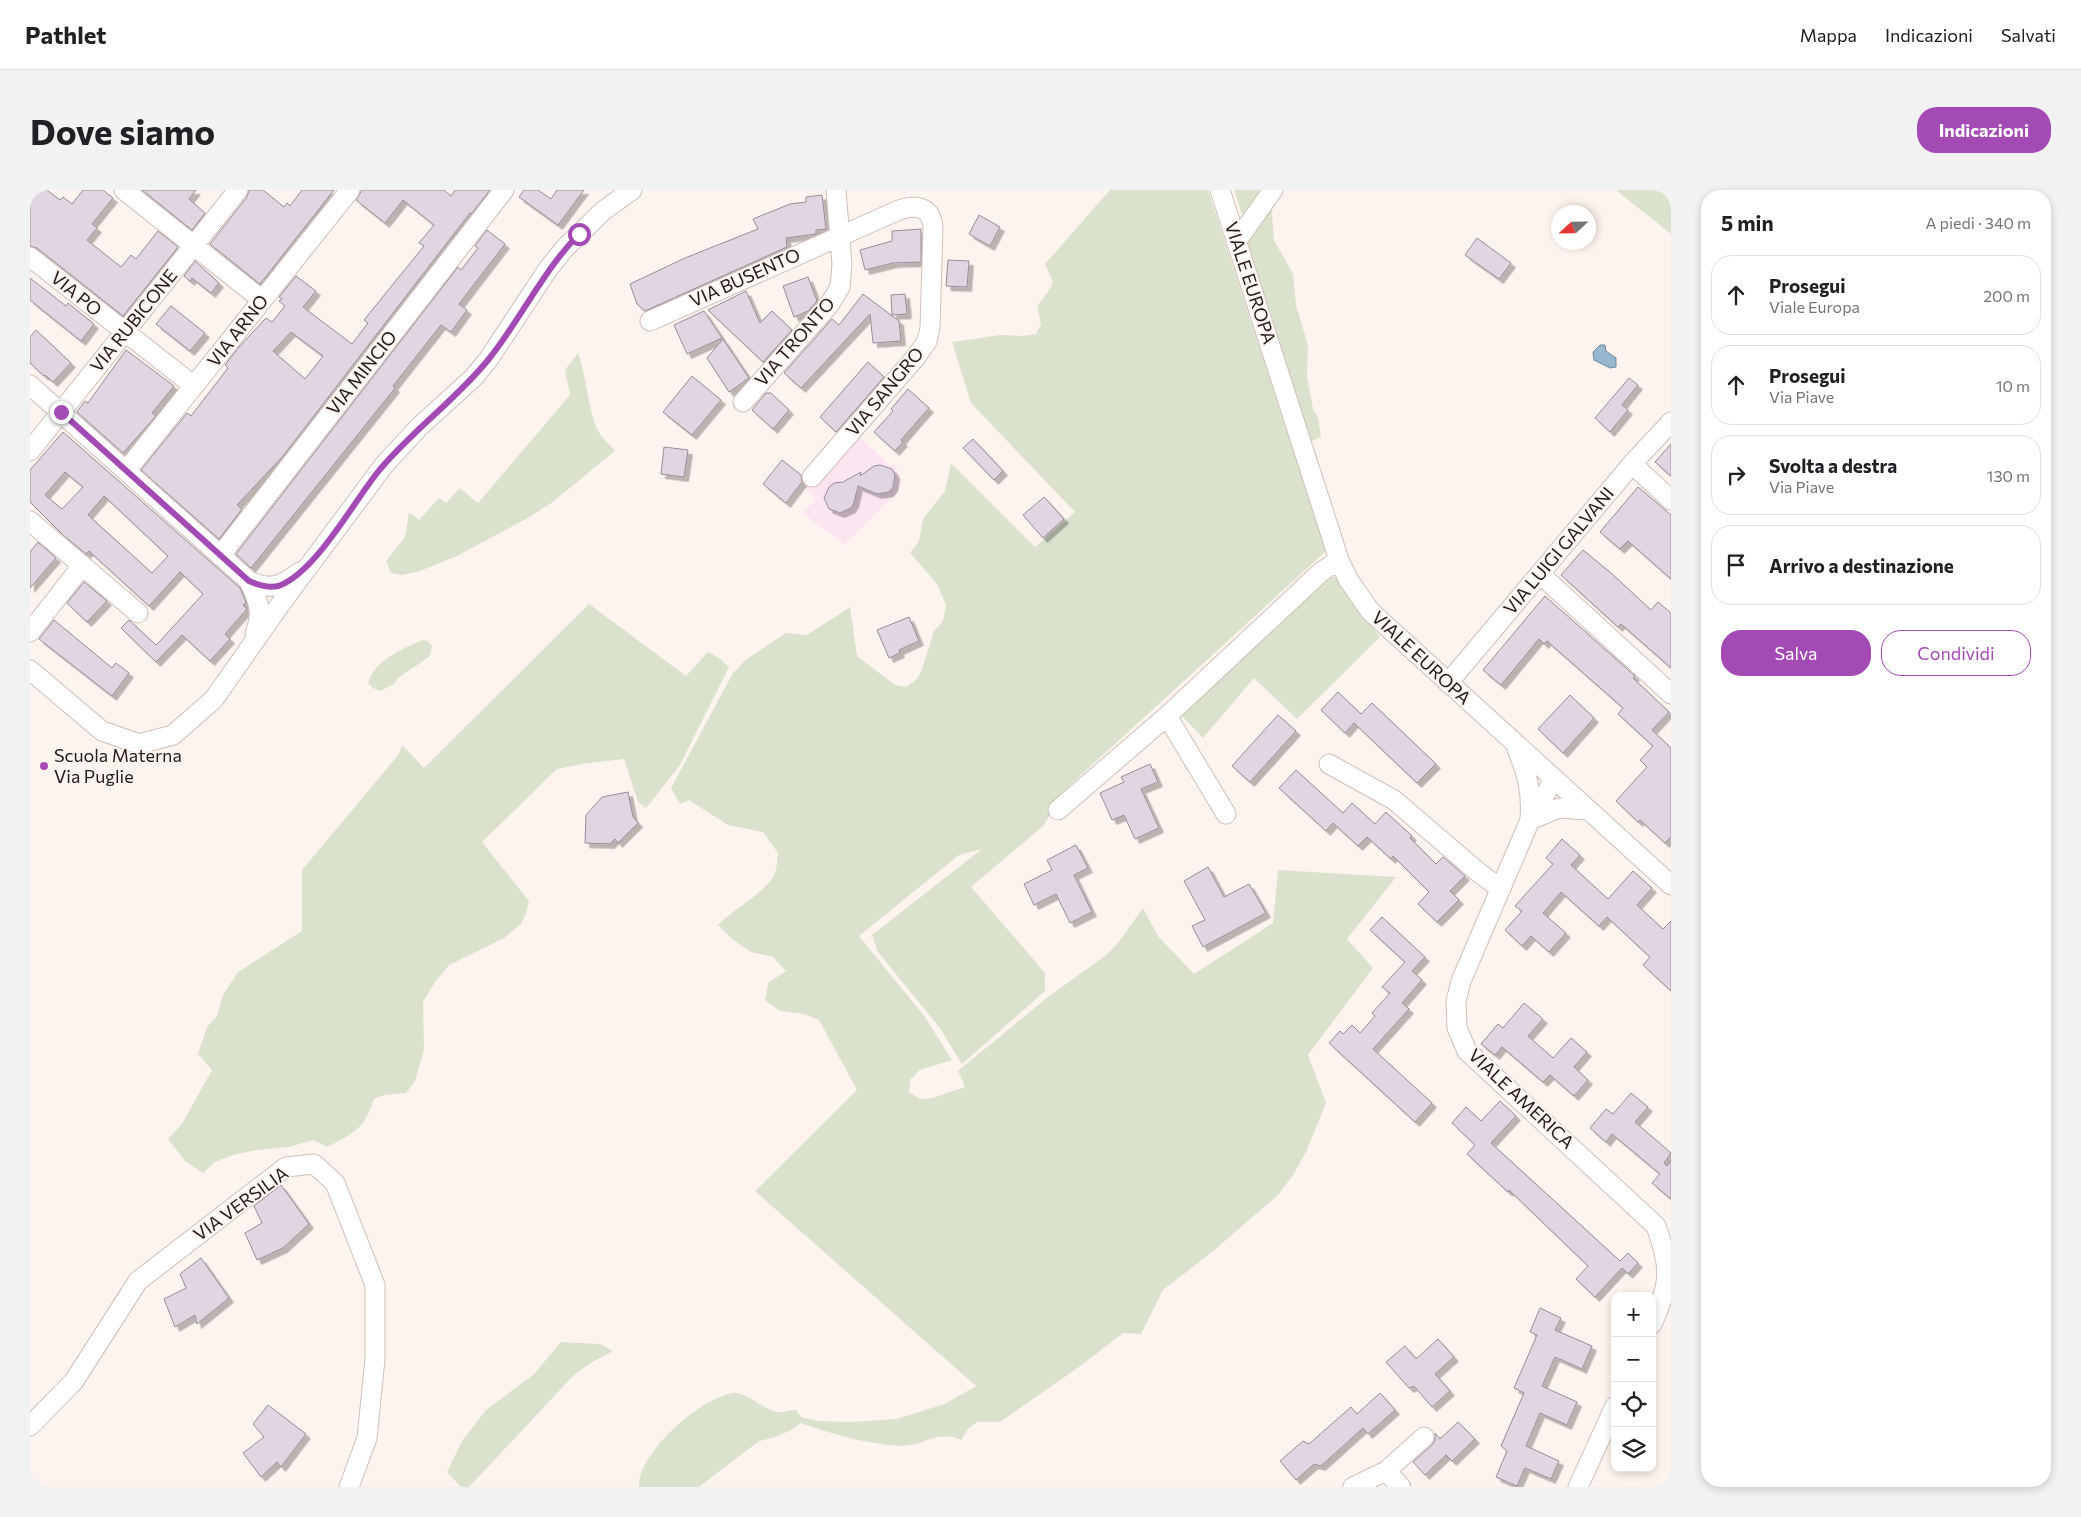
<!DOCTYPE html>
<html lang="it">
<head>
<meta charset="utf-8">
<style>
  :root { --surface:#fff; --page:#f2f2f2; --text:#202124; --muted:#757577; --line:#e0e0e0; --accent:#a44ab5 }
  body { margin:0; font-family:Commissioner,sans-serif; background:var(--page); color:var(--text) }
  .controls { position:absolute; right:15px; bottom:15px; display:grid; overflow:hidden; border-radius:10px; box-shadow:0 2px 8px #0003 }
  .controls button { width:45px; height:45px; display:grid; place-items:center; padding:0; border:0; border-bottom:1px solid var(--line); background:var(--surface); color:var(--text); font:25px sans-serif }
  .compass { position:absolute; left:1521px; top:15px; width:45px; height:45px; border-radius:50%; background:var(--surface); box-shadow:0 2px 8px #0003; rotate:248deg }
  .stop { position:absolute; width:15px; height:15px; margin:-11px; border:4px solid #a44ab5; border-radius:50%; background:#fff }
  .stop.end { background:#a44ab5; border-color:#fff; box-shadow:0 1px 5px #0008 }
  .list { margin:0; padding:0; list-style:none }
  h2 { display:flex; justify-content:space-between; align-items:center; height:65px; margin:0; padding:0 20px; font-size:21px }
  h2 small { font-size:16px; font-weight:400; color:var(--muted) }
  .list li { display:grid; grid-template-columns:32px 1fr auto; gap:15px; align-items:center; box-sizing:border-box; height:80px; margin:0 10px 10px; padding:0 10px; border:1px solid var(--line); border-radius:20px }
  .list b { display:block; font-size:19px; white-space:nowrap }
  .list p { margin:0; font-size:16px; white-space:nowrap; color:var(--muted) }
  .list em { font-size:16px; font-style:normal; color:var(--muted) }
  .actions { display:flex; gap:10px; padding:15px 20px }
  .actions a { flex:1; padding:11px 0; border:1px solid var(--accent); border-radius:20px; text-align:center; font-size:18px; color:var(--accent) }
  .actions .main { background:var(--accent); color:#fff }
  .icon { flex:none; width:28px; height:28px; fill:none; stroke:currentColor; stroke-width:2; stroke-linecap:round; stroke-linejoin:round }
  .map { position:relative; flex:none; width:1641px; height:1297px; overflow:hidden; border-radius:20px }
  header { display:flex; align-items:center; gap:30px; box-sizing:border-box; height:70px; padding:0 25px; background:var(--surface); border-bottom:1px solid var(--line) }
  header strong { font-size:24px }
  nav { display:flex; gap:28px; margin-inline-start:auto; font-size:18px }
  .intro { display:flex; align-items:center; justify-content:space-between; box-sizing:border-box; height:120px; padding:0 30px }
  h1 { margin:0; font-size:35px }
  .button { padding:12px 22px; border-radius:20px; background:var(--accent); color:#fff; font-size:18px; font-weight:700 }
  main { display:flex; gap:30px; padding:0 30px }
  aside { flex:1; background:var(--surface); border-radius:20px; box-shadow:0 2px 8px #0003 }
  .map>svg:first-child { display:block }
  .industrial { fill:#fce5f0 }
  .green { fill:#dae1cc }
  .water { fill:#97b7ce; stroke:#748898 }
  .building { fill:#e1d5e1; stroke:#968c97; fill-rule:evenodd; filter:url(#shadow) }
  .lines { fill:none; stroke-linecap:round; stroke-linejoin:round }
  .minor-casing { stroke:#cfbfb8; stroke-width:21 }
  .minor { stroke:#fff; stroke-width:19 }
  .route { stroke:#a44ab5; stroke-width:6 }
  .poi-dot { fill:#a44ab5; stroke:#fef4ef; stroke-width:2 }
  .labels { text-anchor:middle; stroke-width:4; stroke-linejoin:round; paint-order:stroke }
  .street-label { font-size:18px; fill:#211c19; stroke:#fef4ef }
  .poi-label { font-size:18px; fill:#211c19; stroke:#fef4ef; text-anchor:start }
</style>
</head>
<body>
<header>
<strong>Pathlet</strong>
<nav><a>Mappa</a><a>Indicazioni</a><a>Salvati</a></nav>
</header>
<div class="intro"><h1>Dove siamo</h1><a class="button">Indicazioni</a></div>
<main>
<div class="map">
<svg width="1641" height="1297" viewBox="0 0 1641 1297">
  <defs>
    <filter id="shadow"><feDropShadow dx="4.5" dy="4.5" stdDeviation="0" flood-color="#0004"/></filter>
  </defs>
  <rect width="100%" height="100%" fill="#fef4ef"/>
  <path class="industrial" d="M825,243l36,33 3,-2 8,17 -4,11 -53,53 -43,-32 14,-14 -11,-11z"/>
  <path class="green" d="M1080,0h98l118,361 -257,235 -26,40 -72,61 74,86v18l-83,73 -23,-37 -61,-75 -6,-17 110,-86 -23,6 -100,81 66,81 27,43 -32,10 -10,10 -1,12 11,7 12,-1 33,-11 -7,-16 90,-74 57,-41 13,-13 25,-35 15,28 36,38 79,-51 5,-53 118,7 -49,62 26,29 -65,87 18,48 -20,49 -13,23 -15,20 -66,57 -49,38 -22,44 -18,-1 -44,34 -79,55h-23l-9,7 -7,11c-25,-11 -37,6 -59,6 -36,-2 -69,-12 -102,-23 -8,9 -29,16 -41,18l-60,46h-60c-2,-33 64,-93 97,-94 10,0 28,16 41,19 6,1 13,-2 19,-2l5,7 17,4 33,1 45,-3 49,-15 31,-18 -221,-195 102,-101 -38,-70 -15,-6 -24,-3 -15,-11 3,-17 18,-12 -13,-14 -22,-5 -19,-13 -14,-14c13,-14 53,-37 57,-52 2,-6 2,-13 3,-20l-15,-21 -35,-7 -39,-25 -9,4 -9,-16 62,-115 14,-14 39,-26 21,2 43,-28 7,49 38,29 11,2 10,-7 5,-8 13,-41 9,-10 3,-16 -9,-21 -27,-31 9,-12 4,-22 22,-28 6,-28 84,84 40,-35 -104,-109 -19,-61 49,-7 21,1 14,-2 5,-10 -4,-18 11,-14 5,-10 -8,-18z
    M1204,0h28l1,2 -21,23z
    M1586,0h55v44z
    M1241,11l3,39 19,34 3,31 12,40 -1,32 6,32 5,8 3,20 -12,5 -65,-204z
    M548,163c9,24 9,52 19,76 4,8 12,15 18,22l-65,53 -24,15 -69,37 -37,15 -18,4 -11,-2 -5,-12 19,-24 4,-25 10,8 20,-22 7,5 14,-15 18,15 92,-108 -5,-25z
    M1294,387h13l43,60 -83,82 -43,-41 -51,60 -24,-25z
    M559,414l97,72 22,-24 13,7 8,8 -49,98 -34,43 -8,-6 -14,-43 -42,5 -25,5 -75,73 47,59 -3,12 -5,11 -17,14 -55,27 -14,17 -12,20 1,47 -9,32 -9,12 -22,2 -10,4c-10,30 -19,34 -47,48l-14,-7 -24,7 -32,3 -24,5 -18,7 -12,11 -18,-12 -17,-22 14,-15 30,-54 -14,-16 9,-27 10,-11 6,-21 15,-23 64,-41v-61l97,-116 3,-9 22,23z
    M392,450l6,1 4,5 -2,10 -32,22 -4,6 -14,7 -7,-3 -5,-5c8,-24 33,-33 54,-43z
    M531,1152l39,2 13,7 -21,11 -18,13 -105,112h-8l-14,-15 15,-31 24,-31 47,-35z"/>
  <path class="water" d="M1570,155h5l1,6 10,7v9l-6,1 -16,-8 -1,-8z"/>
  <path class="building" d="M0,0h17l13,10 3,-3 9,7 11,-14h20l10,8 -21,26 5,4 -10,12 34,27 10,-12 5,4 22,-28 20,16 -55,69 -86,-68 -7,-2z
    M112,0h54l-7,9 16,14 -13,17z
    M219,0h14l21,17 3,-4 3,3 12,-16h32l-74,94 -50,-40 37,-47z
    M332,0h82l7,6 4,-6h35l-19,24 -1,-1 -187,243 -46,49 5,4 -23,30 -78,-69 46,-57 4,3 37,-48 -3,-3 14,-18 27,-29 6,4 13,-16 -6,-5 3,-2 -3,-2 17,-21 20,15 -13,16 49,37 16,-21 -4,-3 60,-74 -5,-3 15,-18 -31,-25 -18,23 -29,-23zM261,142l32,24 -18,23 -32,-28z
    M494,0h14l13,9 6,-9h27l-26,35 -39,-28z
    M792,5l4,34 -10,1v4l-30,4 1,9 -142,64 -8,-7 -7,-20 55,-26 73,-29 -5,-10 37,-15 16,-2v-5z
    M949,25l21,12 -10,19 -21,-12z
    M891,39v33l-28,1 -28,7 -5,-20 32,-9v-10z
    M457,40l18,14 -46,60 8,6 -16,22 -10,-7 -48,61 2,2 -144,180 -15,-14 222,-287 3,3 17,-22 -3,-2z
    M1447,48l34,25 -12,16 -34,-24z
    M918,70l21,1 -2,26 -21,-1z
    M165,71l24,22 -8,10 -19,-15 -2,3 -6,-5z
    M778,87l9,24 -9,10 -14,6 -11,-31z
    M0,88l36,28 2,-3 26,21 -13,17 -51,-41z
    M716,101l14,32 12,-12 20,19 -29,32 -55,-52z
    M833,104l36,27 2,20 -28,2 -3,-29 -69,74 -17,-15 48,-54 7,6z
    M875,104l2,20 -15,1 -1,-20z
    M141,116l34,27 -15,18 -34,-27z
    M674,121l18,27 -35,16 -13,-29z
    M6,140l35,33 -18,19 -8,-7 -1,1 -14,-13v-26z
    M693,149l26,39 -20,14 -22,-34z
    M96,160l48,36 -22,27 4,3 -33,37 -46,-41 8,-11 3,2z
    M838,172l16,15 -48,55 -16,-15z
    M662,186l29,24 -29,35 -29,-23z
    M1599,188l9,7 -16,20 6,5 -18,22 -15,-14z
    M878,199l21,19 -28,32 2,2 -8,9 -21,-19 19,-21 -2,-2z
    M736,203h5l18,17 -16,19 -21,-19z
    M33,242l177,156 6,14 -3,3 4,4 -22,25 5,5 -20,22 -28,-26 -26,27 -35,-34 8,-8 27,25 5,-5 42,-46 -23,-22 -31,34 -60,-55 -3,3 -23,-19 -33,-33v-32zM35,282l18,15 -21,22 -17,-14zM74,306l64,60 -16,17 -64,-58z
    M943,249l30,32 -9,9 -31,-32z
    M1641,254v32l-16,-14z
    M634,257l24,3 -4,27 -23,-3z
    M752,270l19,15 1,7 -16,21 -23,-19z
    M850,275l12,4 3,6 -2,12 -4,5 -12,2 -19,-8 -4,17 -3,5 -11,5 -11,-4 -5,-11 5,-11 5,-4 9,-1 18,-10 -1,4 14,-10z
    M1608,297l33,28v64l-43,-38 -8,8 -20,-17z
    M1014,307l20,22 -21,19 -20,-23z
    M8,352l18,16 -26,30v-36z
    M1553,360l28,23 40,37 7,-8 13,11v55l-50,-44 -3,3 -57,-52z
    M54,392l23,19 -20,21 -20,-19z
    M1515,406l90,80 -2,2 36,34 -17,18 19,18v89l-6,6 -25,-23 -2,2 -22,-21 31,-34 -7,-7 13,-14 -35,-32 5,-6 -76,-67 -3,3 -5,-5 -38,46 -18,-15z
    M879,427l10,24 -20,9 1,3 -11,5 -12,-28z
    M24,430l58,48 4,-5 13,10 -17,23 -73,-57z
    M1308,502l23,22 11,-11 64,61 -19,19 -63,-60 -9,10 -24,-23z
    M1540,505l24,23 -31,35 -25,-24z
    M1248,525l18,16 -46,51 -18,-16z
    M1120,574l8,18 -17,7 18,39 -24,11 -11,-24 -12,5 -12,-27 24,-11 -3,-5z
    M1266,580l47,43 9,-10 23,21 11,-12 26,24 -2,2 26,26 7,-7 22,19 -15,15 9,9 -22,22 -19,-18 11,-12 -36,-36 -2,3 -24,-22 -9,9 -25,-23 -7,8 -47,-43z
    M598,602l5,25 5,6 -20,20 -3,-4 -5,5 -25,-1 1,-28 16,-18z
    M1532,649l18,16 -9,10 37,34 25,-28 19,17 -15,17 26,24 8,-8v70l-28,-26 7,-8 -43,-40 -8,9 -38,-34 -18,21 23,20 -17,19 -18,-16 -9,10 -17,-16 17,-19 -7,-5 38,-42 -7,-6z
    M1046,655l12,23 -14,7 18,37 -22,11 -14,-29 -22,11 -10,-21 28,-14 -5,-10z
    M1178,677l16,30 25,-13 17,29 -63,34 -11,-21 13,-6 -21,-39z
    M1352,727l43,40 -13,14 10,9 -20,23 7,6 -36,40 59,54 -17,19 -86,-79 11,-12 3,3 9,-9 8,8 15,-17 -3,-3 18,-20 -8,-6 23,-25 -35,-32z
    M1494,813l19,16 -15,17 25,22 18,-20 16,14 -13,15 14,13 -14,16 -24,-21 -7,7 -41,-35 -7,8 -14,-11 17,-20 5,4z
    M1601,903l17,14 -13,15 36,31 -7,10 3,3 4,-6v39l-19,-16 8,-9 -48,-40 -6,8 -16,-14 16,-19 7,5z
    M1470,911l16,15 -25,27 129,118 8,-8 10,10 -10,11 -6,-6 -27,29 -19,-18 12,-13 -79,-76 -1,2 -41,-38 8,-9 -23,-22 14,-16 15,14z
    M251,995l28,39 -26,24 -26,12 -12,-27 17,-10 -8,-17z
    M171,1068l28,40 -32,26 -2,-9 -20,12 -11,-28 22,-11 -6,-14z
    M1510,1118l21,10 -6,12 37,16 -10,23 -27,-12 -13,29 35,16 -10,23 -27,-12 -14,33 33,15 -8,18 -26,-11 -8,18 -21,-9 11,-26 -6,-5 23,-53 -10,-5 23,-53 -7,-3z
    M1408,1149l16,18 -19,17 15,17 -18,16 -18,-21 -5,2 -23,-26 19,-16 11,13z
    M1350,1203l15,17 -27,24 -5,-6 -42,38 -7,-2 -18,16 -16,-19 23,-20 6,3 42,-37 6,7z
    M238,1215l38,29 -25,33 -4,-5 -16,15 -18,-24 21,-16 -11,-13z
    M1428,1232l17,17 -23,22 -6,-6 -21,20 -12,-13 19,-17 3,-5v-7l5,6z"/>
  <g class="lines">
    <defs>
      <path id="minor" d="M94,0l138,110
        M1190,0l119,370 9,19 22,32 301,274
        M1206,52l37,-52
        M0,67l164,129
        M620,131l249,-111c18,-6 32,-3 34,17l-3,101 -3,13 -11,16 -104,120
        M0,195l219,196c22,10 32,5 51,-9
        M713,212l86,-97 11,-18 2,-23 -6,-74
        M0,261l208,-261
        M1602,274l39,36
        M96,281l224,-281
        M0,331l108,92
        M190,366l284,-366
        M1510,384l131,120
        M219,391c10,21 14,31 6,53
        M0,442l52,-66
        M0,480l72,61 37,13 34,-9 41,-36 68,-97 102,-137 35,-38 54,-49 15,-18 60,-91 16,-20 39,-38 29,-21
        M1418,493l184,-219 39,-42
        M1487,559c10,25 15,42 13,70
        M1299,574l65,36 84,72 23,17
        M1524,589l-24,41 -69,161 -5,20 1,27 10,23 189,175c15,42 15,57 -4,98
        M1028,620l109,-94
        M1196,624l-59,-98 154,-144 18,-12
        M1500,630l29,-12 30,2
        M0,1236l44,-45 64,-100 148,-114 28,-3 21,19 40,102v74l-8,79 -18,49
        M1356,1281l38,-34
        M1323,1297l33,-16 15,16
        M1548,1297l37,-81"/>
    </defs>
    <use href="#minor" class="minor-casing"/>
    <use href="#minor" class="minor"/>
  </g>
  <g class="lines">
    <path class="route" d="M31,222l188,169c11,5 25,9 36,2 34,-18 67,-78 92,-110 33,-41 78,-72 111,-113 33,-41 54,-88 91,-126"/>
  </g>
  <circle class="poi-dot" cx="14" cy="576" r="5"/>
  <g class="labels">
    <g class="street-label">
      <text transform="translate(715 88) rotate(-24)" y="6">VIA BUSENTO</text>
      <text transform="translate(1220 93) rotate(72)" y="6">VIALE EUROPA</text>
      <text transform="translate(46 104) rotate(39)" y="6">VIA PO</text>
      <text transform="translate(104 131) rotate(-51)" y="6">VIA RUBICONE</text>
      <text transform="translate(208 141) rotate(-52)" y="6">VIA ARNO</text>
      <text transform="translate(765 152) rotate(-49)" y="6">VIA TRONTO</text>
      <text transform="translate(332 183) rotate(-52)" y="6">VIA MINCIO</text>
      <text transform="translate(855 202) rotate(-50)" y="6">VIA SANGRO</text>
      <text transform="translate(1529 361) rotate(-50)" y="6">VIA LUIGI GALVANI</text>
      <text transform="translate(1391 468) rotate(43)" y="6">VIALE EUROPA</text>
      <text transform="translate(1491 909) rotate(43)" y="6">VIALE AMERICA</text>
      <text transform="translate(211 1014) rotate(-36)" y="6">VIA VERSILIA</text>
    </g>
    <g class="poi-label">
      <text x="24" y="572">Scuola Materna<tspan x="24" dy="21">Via Puglie</tspan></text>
    </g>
  </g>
</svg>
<div class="controls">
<button>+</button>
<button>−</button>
<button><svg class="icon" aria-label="locate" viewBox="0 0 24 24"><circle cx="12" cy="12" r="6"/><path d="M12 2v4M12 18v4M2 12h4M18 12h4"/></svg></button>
<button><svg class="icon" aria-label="layers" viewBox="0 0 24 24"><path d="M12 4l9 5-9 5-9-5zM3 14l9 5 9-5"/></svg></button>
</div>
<svg class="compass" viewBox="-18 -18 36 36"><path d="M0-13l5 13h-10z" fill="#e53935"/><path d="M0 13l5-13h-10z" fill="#757577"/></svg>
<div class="stop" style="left:549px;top:44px"></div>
<div class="stop end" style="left:31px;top:222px"></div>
</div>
<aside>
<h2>5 min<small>A piedi · 340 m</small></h2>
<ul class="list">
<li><svg class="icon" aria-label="ahead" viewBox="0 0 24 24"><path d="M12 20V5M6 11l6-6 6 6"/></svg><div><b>Prosegui</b><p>Viale Europa</p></div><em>200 m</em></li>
<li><svg class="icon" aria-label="ahead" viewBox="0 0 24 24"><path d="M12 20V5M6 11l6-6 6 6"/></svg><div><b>Prosegui</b><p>Via Piave</p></div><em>10 m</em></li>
<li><svg class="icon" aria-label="right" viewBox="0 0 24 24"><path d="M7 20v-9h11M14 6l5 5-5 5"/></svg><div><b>Svolta a destra</b><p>Via Piave</p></div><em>130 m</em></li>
<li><svg class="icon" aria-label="arrive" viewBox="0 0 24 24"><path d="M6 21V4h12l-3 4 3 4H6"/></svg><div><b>Arrivo a destinazione</b></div></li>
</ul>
<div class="actions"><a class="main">Salva</a><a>Condividi</a></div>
</aside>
</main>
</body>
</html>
